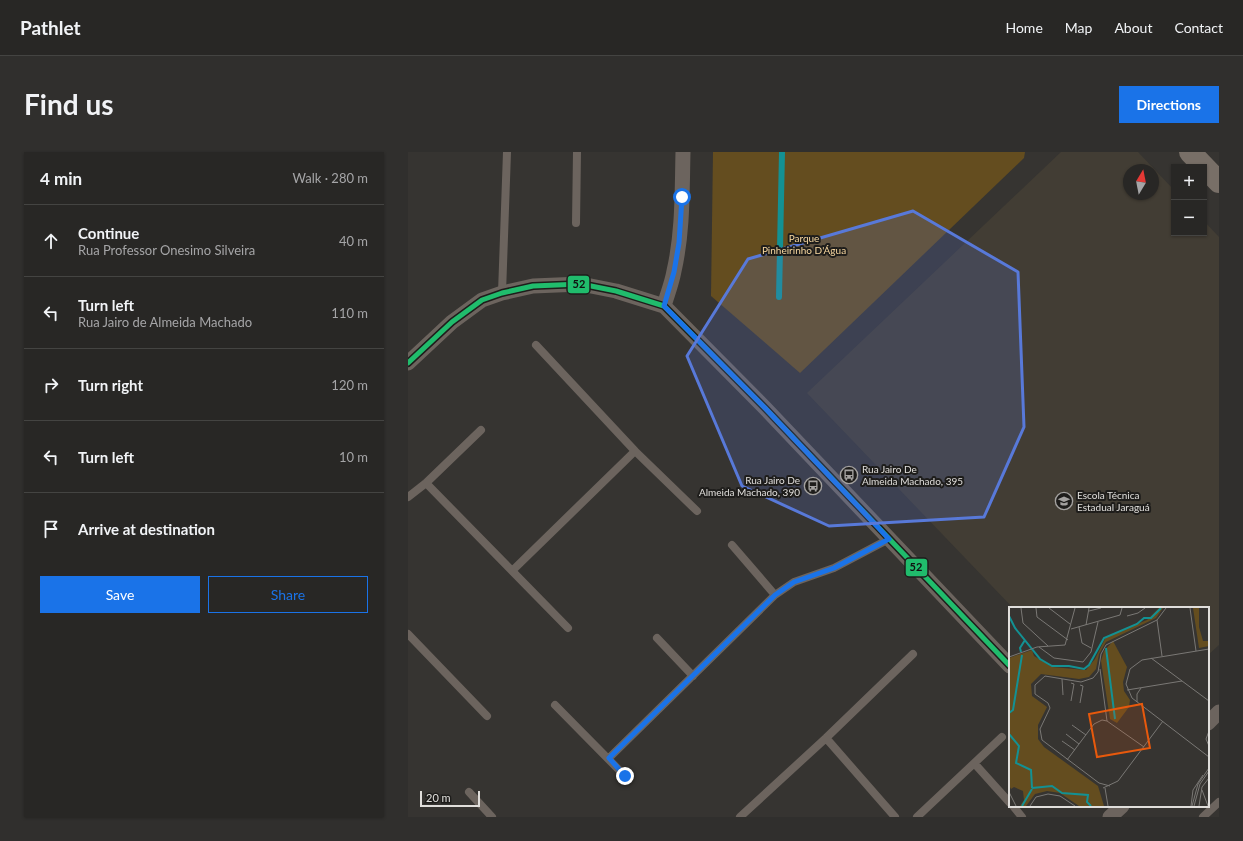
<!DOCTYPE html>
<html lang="en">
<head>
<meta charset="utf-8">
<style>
  :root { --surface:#282725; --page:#302f2d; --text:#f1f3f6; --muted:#a5a5a7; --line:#444442; --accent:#1a73e8 }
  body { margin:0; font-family:Lato,sans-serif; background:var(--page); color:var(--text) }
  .controls { position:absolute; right:12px; top:12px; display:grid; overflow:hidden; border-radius:0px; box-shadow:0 1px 3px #0004 }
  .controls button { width:36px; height:36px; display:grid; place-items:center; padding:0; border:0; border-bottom:1px solid var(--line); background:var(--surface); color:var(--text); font:20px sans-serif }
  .compass { position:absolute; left:715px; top:12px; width:36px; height:36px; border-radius:50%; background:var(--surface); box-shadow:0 1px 3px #0004; rotate:10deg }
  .scale { position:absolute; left:12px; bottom:10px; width:60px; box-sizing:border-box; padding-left:4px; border:2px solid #e0dedb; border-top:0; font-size:11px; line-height:14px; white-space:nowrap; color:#e0dedb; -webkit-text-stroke:3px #1e1d1b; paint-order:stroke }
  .stop { position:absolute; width:12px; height:12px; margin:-9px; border:3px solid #1a73e8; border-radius:50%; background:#fff }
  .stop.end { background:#1a73e8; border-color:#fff; box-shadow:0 1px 4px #0008 }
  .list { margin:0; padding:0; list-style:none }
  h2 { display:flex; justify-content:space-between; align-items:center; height:52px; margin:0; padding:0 16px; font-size:17px }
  h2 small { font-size:13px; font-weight:400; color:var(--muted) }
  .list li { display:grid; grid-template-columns:26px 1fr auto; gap:12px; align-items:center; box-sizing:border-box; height:72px; padding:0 16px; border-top:1px solid var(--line) }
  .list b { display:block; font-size:15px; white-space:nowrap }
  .list p { margin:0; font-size:13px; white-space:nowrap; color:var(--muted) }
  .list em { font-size:13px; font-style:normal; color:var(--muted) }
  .actions { display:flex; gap:8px; padding:12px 16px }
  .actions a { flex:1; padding:9px 0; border:1px solid var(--accent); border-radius:0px; text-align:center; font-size:14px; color:var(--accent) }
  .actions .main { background:var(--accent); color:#fff }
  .icon { flex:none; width:22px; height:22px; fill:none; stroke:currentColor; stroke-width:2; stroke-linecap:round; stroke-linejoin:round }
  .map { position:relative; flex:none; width:811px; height:665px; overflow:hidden; border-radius:0px }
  header { display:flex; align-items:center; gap:24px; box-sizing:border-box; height:56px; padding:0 20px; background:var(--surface); border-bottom:1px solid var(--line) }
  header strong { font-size:19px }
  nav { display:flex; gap:22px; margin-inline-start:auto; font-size:14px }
  .intro { display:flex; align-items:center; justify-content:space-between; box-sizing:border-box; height:96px; padding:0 24px }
  h1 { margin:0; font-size:28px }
  .button { padding:10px 18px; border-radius:0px; background:var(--accent); color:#fff; font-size:14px; font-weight:700 }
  main { display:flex; gap:24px; padding:0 24px }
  aside { flex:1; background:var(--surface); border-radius:0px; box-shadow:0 1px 3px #0004 }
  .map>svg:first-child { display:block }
  .built { fill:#423d34; fill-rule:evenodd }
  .green { fill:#644d1f }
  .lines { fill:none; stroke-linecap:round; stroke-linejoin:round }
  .stream { stroke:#139193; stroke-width:6 }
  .lane { stroke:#6c645e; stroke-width:8 }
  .street { stroke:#6c645e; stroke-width:15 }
  .secondary { stroke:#786f67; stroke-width:22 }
  .bus-1-casing { stroke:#1e1d1b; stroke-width:8 }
  .bus-1 { stroke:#20bc6c; stroke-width:5 }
  .route { stroke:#1a73e8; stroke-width:5 }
  .marked { fill:#5879d9; fill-opacity:0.2; stroke:#5879d9; stroke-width:3; stroke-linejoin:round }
  .labels { text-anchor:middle; stroke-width:4; stroke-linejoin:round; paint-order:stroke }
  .park-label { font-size:10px; fill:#f8d8a0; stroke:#1e1d1b }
  .poi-label { font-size:10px; fill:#e0dedb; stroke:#1e1d1b; text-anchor:start }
  .inset-river { fill:none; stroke:#139193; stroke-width:2 }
  .inset-road { fill:none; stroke:#7a7875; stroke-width:1 }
  .view { fill:#e8590c; fill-opacity:0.15; stroke:#e8590c; stroke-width:2 }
  .inset-edge { fill:none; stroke:#e0dedb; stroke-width:2 }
  .line-badge { stroke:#1e1d1b; stroke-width:1.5 }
  .pale-badge-label { font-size:11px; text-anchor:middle; font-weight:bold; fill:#111 }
</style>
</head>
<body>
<header>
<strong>Pathlet</strong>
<nav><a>Home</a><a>Map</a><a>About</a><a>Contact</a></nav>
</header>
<div class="intro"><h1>Find us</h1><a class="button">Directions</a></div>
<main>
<aside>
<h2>4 min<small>Walk · 280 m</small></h2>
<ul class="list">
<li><svg class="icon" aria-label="ahead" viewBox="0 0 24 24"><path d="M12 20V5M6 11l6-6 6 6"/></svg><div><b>Continue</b><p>Rua Professor Onesimo Silveira</p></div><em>40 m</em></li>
<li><svg class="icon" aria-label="left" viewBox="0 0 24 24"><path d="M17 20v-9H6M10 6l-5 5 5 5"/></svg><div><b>Turn left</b><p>Rua Jairo de Almeida Machado</p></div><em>110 m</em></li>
<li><svg class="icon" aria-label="right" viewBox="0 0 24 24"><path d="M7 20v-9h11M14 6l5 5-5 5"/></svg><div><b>Turn right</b></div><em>120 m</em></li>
<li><svg class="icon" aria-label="left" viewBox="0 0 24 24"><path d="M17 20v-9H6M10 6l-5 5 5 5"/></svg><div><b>Turn left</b></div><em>10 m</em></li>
<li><svg class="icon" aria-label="arrive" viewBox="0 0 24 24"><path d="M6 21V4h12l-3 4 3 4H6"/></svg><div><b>Arrive at destination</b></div></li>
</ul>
<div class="actions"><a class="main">Save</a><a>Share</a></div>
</aside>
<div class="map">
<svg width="811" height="665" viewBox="0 0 811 665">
  <rect width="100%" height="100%" fill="#363431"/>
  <path class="built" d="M653,0h77l36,38v43h30v-12l15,16v408l-11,10v-47h-195l-206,-215zM721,18h24v24h-24z"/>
  <path class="green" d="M305,0h312l-1,6 -224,215 -89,-77z"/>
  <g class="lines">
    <path class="stream" d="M371,145l3,-145"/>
    <path class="lane" d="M168,71l1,-71
      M94,141l5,-141
      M227,299l62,60
      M18,331l142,145
      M0,345l18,-14 55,-53
      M324,393l43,50
      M105,418l122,-119 -99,-106
      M0,482l79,82
      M249,486l36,38
      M147,553l70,71
      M418,586l69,79
      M201,606l166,-163 19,-13 40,-14 55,-29
      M567,612l35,39
      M61,640l23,25
      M605,654l9,11
      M332,665l86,-79 87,-84
      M509,665l85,-80
      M795,665l16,-15"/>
    <path class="street" d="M256,154c3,-11 8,-23 10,-35 9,-39 8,-80 9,-119
      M0,211l44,-41 30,-22 20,-7 31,-7 48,-2 35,7 48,15 101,102 245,258
      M800,571l11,-11
      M702,665l12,-11"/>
    <path class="secondary" d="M782,0l29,30"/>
    <defs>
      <path id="bus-1" d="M0,211l44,-41 30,-22 20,-7 31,-7 48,-2 35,7 48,15 101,102 245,258"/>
    </defs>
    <use href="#bus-1" class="bus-1-casing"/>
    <use href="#bus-1" class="bus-1"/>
  </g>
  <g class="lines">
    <path class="route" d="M217,624l-16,-18 166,-163 19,-13 40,-14 55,-29 -124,-131 -101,-102 10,-34 5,-29 3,-46"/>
  </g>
  <path class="marked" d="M505,59l105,61 6,155 -40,90 -155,9 -87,-40 -55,-130 61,-97z"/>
  <defs>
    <symbol id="bus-ring" viewBox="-11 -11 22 22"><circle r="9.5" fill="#1e1d1b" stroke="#a4a2a0" stroke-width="1.5"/><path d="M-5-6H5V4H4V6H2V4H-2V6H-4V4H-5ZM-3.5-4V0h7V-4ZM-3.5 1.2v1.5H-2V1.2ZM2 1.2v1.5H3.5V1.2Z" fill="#a4a2a0"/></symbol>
    <symbol id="university-ring" viewBox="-11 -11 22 22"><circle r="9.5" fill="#1e1d1b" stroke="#a4a2a0" stroke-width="1.5"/><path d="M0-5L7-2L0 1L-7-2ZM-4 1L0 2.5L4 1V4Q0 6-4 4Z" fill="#a4a2a0"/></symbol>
  </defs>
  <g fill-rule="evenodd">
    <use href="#bus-ring" x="431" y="313" width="20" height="20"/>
    <use href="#bus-ring" x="395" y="324" width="20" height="20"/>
    <use href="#university-ring" x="646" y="339" width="20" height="20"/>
  </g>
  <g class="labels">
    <g class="park-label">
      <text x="396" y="90">Parque<tspan x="396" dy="12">Pinheirinho D'Água</tspan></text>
    </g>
    <g class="poi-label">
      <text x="454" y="321">Rua Jairo De<tspan x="454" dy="12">Almeida Machado, 395</tspan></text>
      <text x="392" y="332" text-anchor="end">Rua Jairo De<tspan x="392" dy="12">Almeida Machado, 390</tspan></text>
      <text x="669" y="347">Escola Técnica<tspan x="669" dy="12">Estadual Jaraguá</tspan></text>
    </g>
  </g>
  <g transform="translate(601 455)">
    <rect width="200" height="200" fill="#363431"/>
    <path d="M150,1h4l-7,10 -50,24 -7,12 -3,15 -7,8 -10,2 -38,-5 -10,10 1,12 15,11 -9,18v14l6,8 54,39 6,20h-25l-19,-13 -13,-2 -12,3 -9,12h-6l4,-6 -1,-9 -9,-4 -3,2 -2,-4v-127l23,-8 2,6 18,11 34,3 9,-11 11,-22 41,-17zM184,1h6v19l4,14h6v5l-10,2zM104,34l14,26 -4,15 1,9 6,9 -1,7 -12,16 -7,-4 -9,-58 3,-10z" fill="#644d1f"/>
    <path class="inset-river" d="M0,9l6,12 25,31 12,7h17l15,3 5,-4 15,-27 33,-14 7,-6h7l10,-10M97,41l9,71M12,45l-1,-4 5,-8M0,106l4,-3 9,-55M0,127l10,12 -3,17 15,7 1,18M23,181l20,-2 10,7 26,2 -1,7 4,4M13,199l10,-17"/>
    <path class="inset-road" d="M12,1l2,15 25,23M27,1l1,9 31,23M40,1l21,16M181,1l6,43M80,4l12,-3M118,9l11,-3 7,-5M148,13l5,36M77,18l3,-17M70,20l3,16 9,5M62,22l49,-14 2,-7M30,40l15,11 29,4 8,-10 7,-30M200,42l-67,11 -12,9 -4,15 6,14 77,59M0,50l28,-10 28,-2 10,-37M142,51l58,43M91,62l7,52M53,72l1,16M71,78l3,1 -3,17M118,83l55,-9M62,94l3,-17 -3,-1M128,95v-8l4,-6M63,118l14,10M200,124l-3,8 3,7M57,127l13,10M53,134l13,9M58,153l27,-36 8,-4 5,1 37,26M101,179l-11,-3 -57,-43 -2,-11 10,-21 -2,-5 -13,-9v-9l10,-9 36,6 12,-4 5,-6 3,-18 5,-9 51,-25 9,-12M94,181l15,-7 45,-60M96,181l3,18M193,183l6,16M0,185l7,14M21,199l6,-9 12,-3 12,2 15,10M182,199l2,-16 10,-15M183,199l6,-22 11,-16M185,199l6,-22 9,-13M190,199l3,-19 7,-9"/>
    <path class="view" d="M133,97l8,44 -53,9 -8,-43z"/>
    <rect width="200" height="200" class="inset-edge"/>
  </g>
  <g class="line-badge">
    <rect x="159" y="123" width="23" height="19" rx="4" fill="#20bc6c"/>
    <rect x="497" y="406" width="23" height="19" rx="4" fill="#20bc6c"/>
  </g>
  <g class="pale-badge-label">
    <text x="171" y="136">52</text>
    <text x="508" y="419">52</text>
  </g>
</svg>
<div class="controls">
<button>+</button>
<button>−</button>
</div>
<svg class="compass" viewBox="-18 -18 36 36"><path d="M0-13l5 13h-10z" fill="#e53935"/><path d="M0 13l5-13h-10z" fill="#a5a5a7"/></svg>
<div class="scale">20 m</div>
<div class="stop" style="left:274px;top:45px"></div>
<div class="stop end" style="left:217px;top:624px"></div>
</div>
</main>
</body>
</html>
